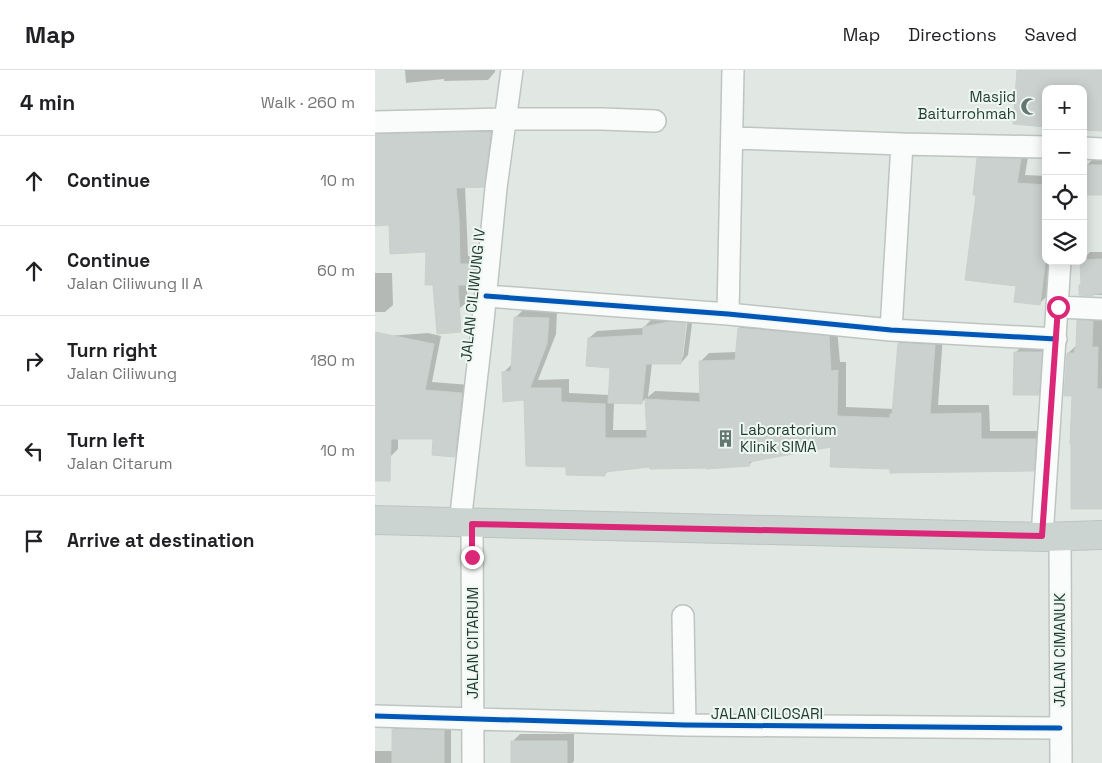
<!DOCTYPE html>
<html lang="en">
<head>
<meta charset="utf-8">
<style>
  :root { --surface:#fff; --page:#f2f2f2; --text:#202124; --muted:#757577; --line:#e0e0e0 }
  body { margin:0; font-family:"Space Grotesk",sans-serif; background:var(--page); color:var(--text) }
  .controls { position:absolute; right:15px; top:15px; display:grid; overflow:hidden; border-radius:10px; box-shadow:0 2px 12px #0003 }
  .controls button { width:45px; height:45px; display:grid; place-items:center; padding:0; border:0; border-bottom:1px solid var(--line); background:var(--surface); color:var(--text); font:25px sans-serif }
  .stop { position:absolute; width:15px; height:15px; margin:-11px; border:4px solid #db2777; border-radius:50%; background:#fff }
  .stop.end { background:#db2777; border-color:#fff; box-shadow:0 1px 5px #0008 }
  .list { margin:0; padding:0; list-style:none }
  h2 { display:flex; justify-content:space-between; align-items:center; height:65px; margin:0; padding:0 20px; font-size:21px }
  h2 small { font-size:16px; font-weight:400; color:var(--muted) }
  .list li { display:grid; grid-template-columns:32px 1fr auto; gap:15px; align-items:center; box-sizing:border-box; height:90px; padding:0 20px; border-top:1px solid var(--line) }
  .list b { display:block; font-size:19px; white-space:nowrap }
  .list p { margin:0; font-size:16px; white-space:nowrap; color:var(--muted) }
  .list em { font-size:16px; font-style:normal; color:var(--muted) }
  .icon { flex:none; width:28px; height:28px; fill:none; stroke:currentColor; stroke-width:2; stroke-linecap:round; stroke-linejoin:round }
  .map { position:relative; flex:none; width:727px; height:693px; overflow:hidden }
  header { display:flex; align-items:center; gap:30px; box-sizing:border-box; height:70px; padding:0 25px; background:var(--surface); border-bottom:1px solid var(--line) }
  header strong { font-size:24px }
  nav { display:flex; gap:28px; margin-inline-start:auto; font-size:18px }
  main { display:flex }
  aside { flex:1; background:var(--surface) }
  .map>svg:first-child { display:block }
  .shadow { fill:#0003; fill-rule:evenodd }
  .building { fill:#cbd1ce; stroke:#cad1cd }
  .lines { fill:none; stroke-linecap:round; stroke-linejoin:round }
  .minor-casing { stroke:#bec5c1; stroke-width:24 }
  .primary-casing { stroke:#bbc5c1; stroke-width:30 }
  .minor { stroke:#fafcfb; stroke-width:21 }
  .primary { stroke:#ccd4d1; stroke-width:28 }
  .cycleway-casing { stroke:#eff7f2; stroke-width:8 }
  .cycleway { stroke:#0057b8; stroke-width:5 }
  .route { stroke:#db2777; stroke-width:6 }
  .labels { text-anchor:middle; stroke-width:4; stroke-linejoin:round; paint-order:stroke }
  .poi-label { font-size:15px; fill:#1f3b31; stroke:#eff7f2; text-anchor:end }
  .street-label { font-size:15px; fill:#1f3b31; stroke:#eff7f2 }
</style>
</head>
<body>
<header>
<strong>Map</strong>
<nav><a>Map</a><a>Directions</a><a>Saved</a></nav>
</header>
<main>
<aside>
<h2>4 min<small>Walk · 260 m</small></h2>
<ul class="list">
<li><svg class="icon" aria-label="ahead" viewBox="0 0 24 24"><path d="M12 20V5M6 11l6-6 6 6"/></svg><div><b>Continue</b></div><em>10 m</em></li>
<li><svg class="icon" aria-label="ahead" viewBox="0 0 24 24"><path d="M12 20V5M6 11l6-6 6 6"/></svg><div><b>Continue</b><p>Jalan Ciliwung II A</p></div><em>60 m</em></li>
<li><svg class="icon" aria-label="right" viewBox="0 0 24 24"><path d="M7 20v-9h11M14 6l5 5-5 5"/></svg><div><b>Turn right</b><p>Jalan Ciliwung</p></div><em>180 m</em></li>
<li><svg class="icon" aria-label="left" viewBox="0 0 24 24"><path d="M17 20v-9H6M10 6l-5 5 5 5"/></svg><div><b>Turn left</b><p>Jalan Citarum</p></div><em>10 m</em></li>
<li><svg class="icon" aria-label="arrive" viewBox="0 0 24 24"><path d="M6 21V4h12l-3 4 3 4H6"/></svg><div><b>Arrive at destination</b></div></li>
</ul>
</aside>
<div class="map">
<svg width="727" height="693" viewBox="0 0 727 693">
  <rect width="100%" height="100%" fill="#e1e8e4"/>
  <path class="shadow" d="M30,0h90v2l-7,8 -44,1v-2l-38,4z
    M124,54l-7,53 -9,8 -18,1 3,70h13v19l-9,8h-6l2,18 -9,8 -25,-26 -7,-32 -37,-27 -15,1v-100z
    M612,80l42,1 -4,24 21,1v85h6l-4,34 -9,9 -22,-19 -40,-91 2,-35z
    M719,88h8v35l-16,-27z
    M715,182h12v43l-20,-1 1,-35z
    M0,203h17l1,32 -8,7h-10z
    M149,239l33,1 -1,24 -18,46 31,-1v14l41,2 1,-28 -22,-29 8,-7 46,-3 8,-8 26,-5 16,1 -5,39 -7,8h-29l-4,34 7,-6 46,2 -1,-31 9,-9 28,-1 2,-24 9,-9 89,9 3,34h6v45l48,2 5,-66 9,-8 35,1 -5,69h51l1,26h54l-2,30 -9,9 -142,-2 -59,-23 -78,15 -5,5 -98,1 -43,5 -4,4 -37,-9 -41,-68 -22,-26 9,-9 2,-45zM310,247h3l-5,40h-2zM271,328l2,32h-35l1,-28 27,1z
    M712,243h15v195l-29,-113 -5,-42 9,-8 2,-24z
    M53,263l13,3 -9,46 38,3 -7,62 -8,8 -21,-17h-36v11l-8,8 -15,3v-123z
    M648,275h25l-2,42 -8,7 -22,-42z
    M26,652l50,1v40h-76v-12h18v-21z
    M145,664h54v27l-2,2h-59l-1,-21z"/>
  <path class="building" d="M642,0h85v61l-19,-1v-41h-37v38l-33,-3z
    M116,62l-7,55 -28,1 3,31 1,45h13v21h-15l3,47 -24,2 -4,-49h-8l1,-33 -36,2 -1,-29 -14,1v-92z
    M602,88l44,1 -4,24 29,2v72l-6,48 -26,-3 2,-16 -51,-6 11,-85h-3z
    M710,95h17v30h-17z
    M727,189v34l-9,1v2l-14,-1v-10h2l-1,-24h3v-1z
    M139,247l35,1 -2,26 -17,44h31v14l44,2v34h42l-2,-39 55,3 -1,-41 36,-1 3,-32 91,8 2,35 7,-1 -1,46 53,2v-4h2l6,-71 37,2 -5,69 51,-1v26h55l-2,32 -144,2v-4l-60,-2 1,-20 -82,15 1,4 -44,3v-1l-56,1 -1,-2 -44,5v4l-39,-1v-8l-40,-1 -2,-66 -21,2 -1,-30 9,-1z
    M702,250l16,1 -1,26h6l-1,42h5v120h-31v-65h-1l2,-48h-8l3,-43h7l1,-5h1z
    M293,252l18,1 -5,41h-35l-4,40 -34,-1 2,-35 -24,-2 2,-28 55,-3v-8z
    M0,262l59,12 -9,46 37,3 -7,64 -23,-2 1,-16h-42l-1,42h-15z
    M639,282h28l-3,43h-26z
    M17,659l52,1v33h-52z
    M136,671h56v22h-56z"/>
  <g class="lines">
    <defs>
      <path id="minor" d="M0,52l130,-3h97l53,2
        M358,68l169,6 144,3
        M708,78l19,1
        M111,226l242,18 163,16 165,9
        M683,237l44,2
        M353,244l5,-244
        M516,260l11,-186
        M85,453l23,-202 13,-133 16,-118
        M97,454l1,239
        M667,467l18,-276
        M685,467l1,226
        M308,546l2,109
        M0,646l310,9 375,3"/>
      <path id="primary" d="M0,450l667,17 60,-2"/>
    </defs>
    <use href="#minor" class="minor-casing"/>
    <use href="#primary" class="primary-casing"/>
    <use href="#minor" class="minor"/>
    <use href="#primary" class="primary"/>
    <defs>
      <path id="cycleway" d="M111,226l242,18 163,16 165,9
        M0,646l310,9 375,3"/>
    </defs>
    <use href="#cycleway" class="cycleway-casing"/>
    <use href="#cycleway" class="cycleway"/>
  </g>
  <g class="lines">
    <path class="route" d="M97,487v-33l570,12 16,-229"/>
  </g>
  <defs>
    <symbol id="mosque-bare" viewBox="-9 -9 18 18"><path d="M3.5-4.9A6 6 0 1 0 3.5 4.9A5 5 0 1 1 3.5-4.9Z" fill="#637870" stroke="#eff7f2" stroke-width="2.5" paint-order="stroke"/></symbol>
    <symbol id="building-bare" viewBox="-9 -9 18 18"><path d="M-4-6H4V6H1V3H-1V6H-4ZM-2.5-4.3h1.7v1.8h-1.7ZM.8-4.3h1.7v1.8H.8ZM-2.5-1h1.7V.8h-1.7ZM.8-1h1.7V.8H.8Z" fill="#637870" stroke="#eff7f2" stroke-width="2.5" paint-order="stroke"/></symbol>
  </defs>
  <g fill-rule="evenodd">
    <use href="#mosque-bare" x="642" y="24" width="25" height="25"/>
    <use href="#building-bare" x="338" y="356" width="25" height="25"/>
  </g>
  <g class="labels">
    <g class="poi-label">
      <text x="641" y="32">Masjid<tspan x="641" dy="17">Baiturrohmah</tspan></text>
      <text x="365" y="365" text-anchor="start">Laboratorium<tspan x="365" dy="17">Klinik SIMA</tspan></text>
    </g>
    <g class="street-label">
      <text transform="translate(98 225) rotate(-84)" y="5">JALAN CILIWUNG IV</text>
      <text transform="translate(98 573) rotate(-90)" y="5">JALAN CITARUM</text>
      <text transform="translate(685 580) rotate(-90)" y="5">JALAN CIMANUK</text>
      <text x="392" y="649">JALAN CILOSARI</text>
    </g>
  </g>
</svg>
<div class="controls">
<button>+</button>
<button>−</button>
<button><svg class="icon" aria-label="locate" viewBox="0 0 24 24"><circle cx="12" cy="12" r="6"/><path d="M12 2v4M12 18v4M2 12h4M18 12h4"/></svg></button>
<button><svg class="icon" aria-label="layers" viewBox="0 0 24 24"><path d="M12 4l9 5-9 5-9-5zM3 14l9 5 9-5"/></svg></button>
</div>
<div class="stop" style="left:683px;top:237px"></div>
<div class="stop end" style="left:97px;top:487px"></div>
</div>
</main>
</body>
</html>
